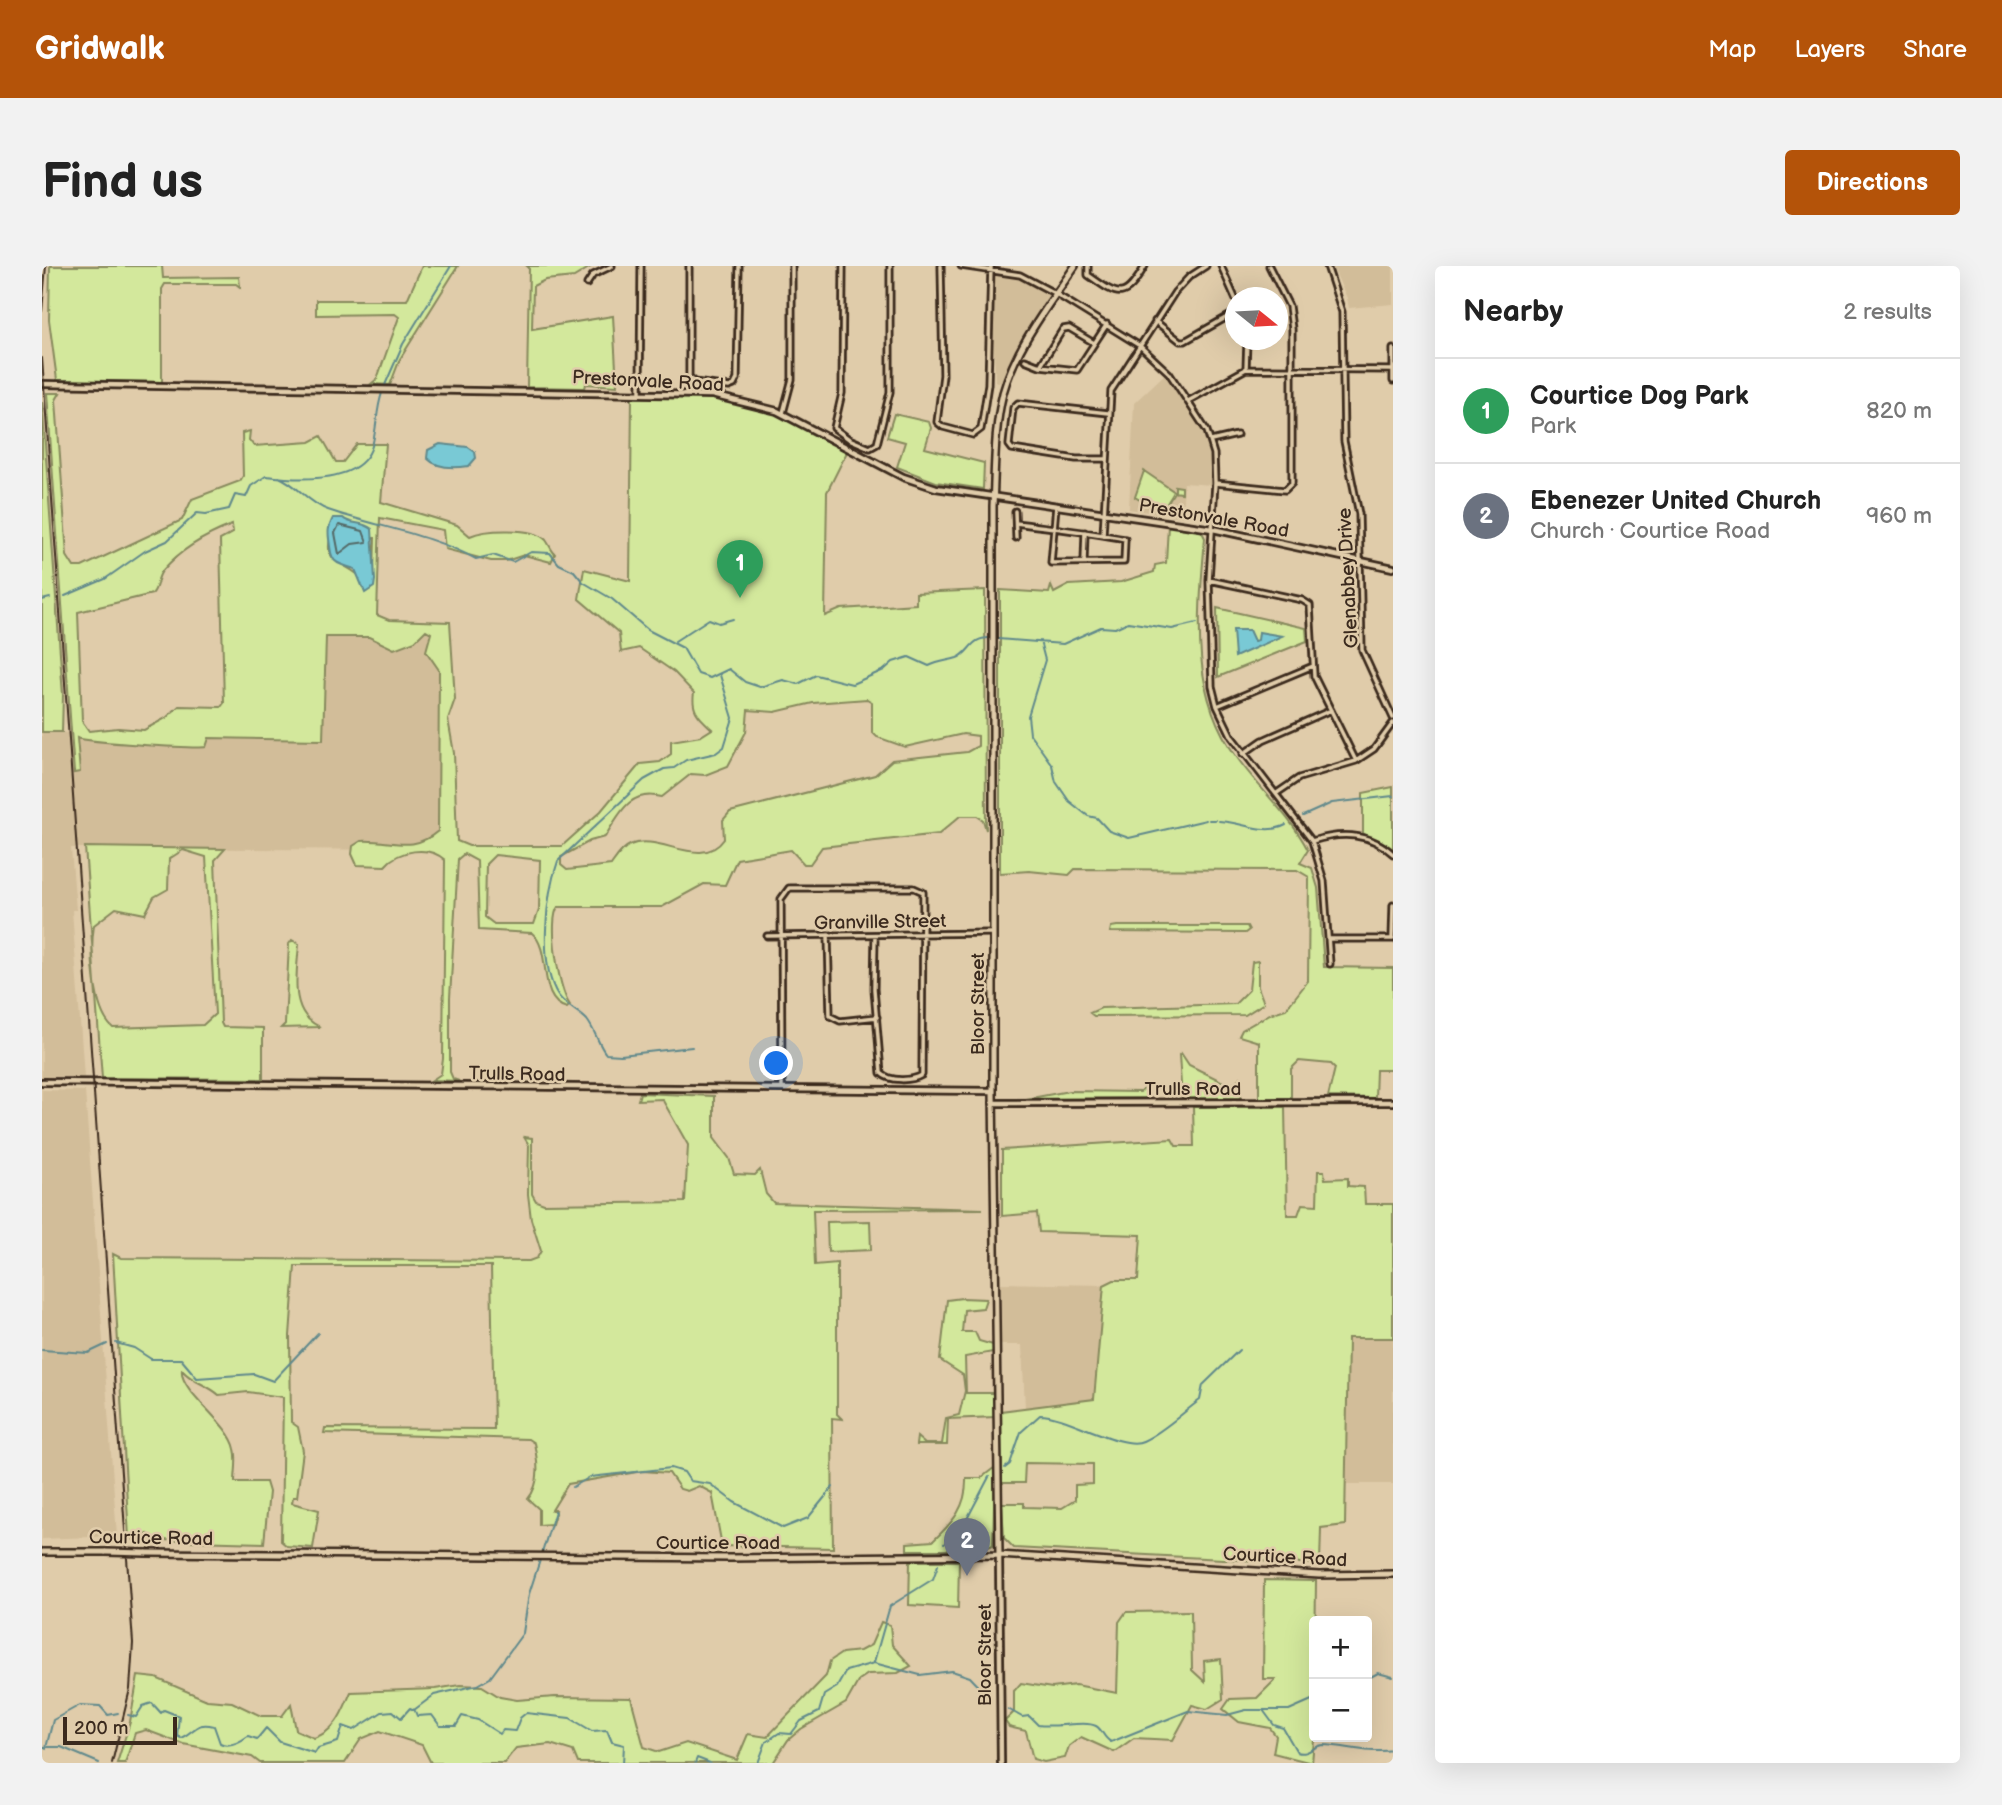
<!DOCTYPE html>
<html lang="en">
<head>
<meta charset="utf-8">
<style>
  :root { --surface:#fff; --page:#f2f2f2; --text:#222; --muted:#767676; --line:#e0e0e0; --accent:#b45309 }
  body { margin:0; font-family:"Balsamiq Sans",sans-serif; background:var(--page); color:var(--text) }
  .controls { position:absolute; right:21px; bottom:21px; display:grid; overflow:hidden; border-radius:7px; box-shadow:0 7px 28px #0002 }
  .controls button { width:63px; height:63px; display:grid; place-items:center; padding:0; border:0; border-bottom:2px solid var(--line); background:var(--surface); color:var(--text); font:35px sans-serif }
  .compass { position:absolute; left:1183px; top:21px; width:63px; height:63px; border-radius:50%; background:var(--surface); box-shadow:0 7px 28px #0002; rotate:108deg }
  .scale { position:absolute; left:21px; bottom:18px; width:114px; box-sizing:border-box; padding-left:7px; border:4px solid #3b2a1e; border-top:0; font-size:19px; line-height:24px; white-space:nowrap; color:#3b2a1e; -webkit-text-stroke:5px #e0ccaa; paint-order:stroke }
  .you { position:absolute; left:735px; top:798px; width:24px; height:24px; margin:-18px; border:5px solid #fff; border-radius:50%; background:#1a73e8; box-shadow:0 0 0 10px #1a73e833 }
  .badge { display:grid; place-items:center; width:46px; height:46px; border-radius:50%; background:var(--accent); color:#fff; font-size:23px; font-weight:700 }
  .pin { position:absolute; translate:-50% -58px; filter:drop-shadow(0 2px 4px #0008) }
  .pin::after { content:''; position:absolute; top:37px; width:24px; height:21px; background:inherit; clip-path:polygon(0 0,100% 0,50% 100%) }
  .list { margin:0; padding:0; list-style:none }
  h2 { display:flex; justify-content:space-between; align-items:center; height:91px; margin:0; padding:0 28px; font-size:30px }
  h2 small { font-size:23px; font-weight:400; color:var(--muted) }
  .list li { display:grid; grid-template-columns:46px 1fr auto; gap:21px; align-items:center; box-sizing:border-box; height:105px; padding:0 28px; border-top:2px solid var(--line) }
  .list b { display:block; font-size:26px; white-space:nowrap }
  .list p { margin:0; font-size:23px; white-space:nowrap; color:var(--muted) }
  .list em { font-size:23px; font-style:normal; color:var(--muted) }
  .map { position:relative; flex:none; width:1351px; height:1497px; overflow:hidden; border-radius:7px }
  header { display:flex; align-items:center; gap:42px; box-sizing:border-box; height:98px; padding:0 35px; background:var(--accent); color:#fff }
  header strong { font-size:33px }
  nav { display:flex; gap:38px; margin-inline-start:auto; font-size:24px }
  .intro { display:flex; align-items:center; justify-content:space-between; box-sizing:border-box; height:168px; padding:0 42px }
  h1 { margin:0; font-size:49px }
  .button { padding:18px 32px; border-radius:7px; background:var(--accent); color:#fff; font-size:24px; font-weight:700 }
  main { display:flex; gap:42px; padding:0 42px }
  aside { flex:1; background:var(--surface); border-radius:7px; box-shadow:0 7px 28px #0002 }
  .map>svg:first-child { display:block }
  .built { fill:#d2bd99 }
  .green { fill:#d3e89c; stroke:#87895d; stroke-width:2; fill-rule:evenodd }
  .water { fill:#79c9d5; stroke:#60898c; stroke-width:2 }
  .lines { fill:none; stroke-linecap:round; stroke-linejoin:round }
  .shore { stroke:#546a67; stroke-width:2 }
  .stream { stroke:#60898c; stroke-width:2 }
  .minor-casing { stroke:#3b2a1e; stroke-width:9 }
  .tertiary-casing { stroke:#3b2a1e; stroke-width:10 }
  .secondary-casing { stroke:#3b2a1e; stroke-width:10 }
  .minor { stroke:#e0ccaa; stroke-width:3.5 }
  .tertiary { stroke:#e0ccaa; stroke-width:4.5 }
  .secondary { stroke:#e0ccaa; stroke-width:5 }
  .rail { stroke:#3b2a1e; stroke-width:2 }
  .secondary-bridge-casing { stroke:#3b2a1e; stroke-width:10; stroke-linecap:butt }
  .secondary-bridge { stroke:#e0ccaa; stroke-width:5 }
  .labels { text-anchor:middle; stroke-width:5; stroke-linejoin:round; paint-order:stroke }
  .street-label { font-size:19px; fill:#3b2a1e; stroke:#e0ccaa }
</style>
</head>
<body>
<header>
<strong>Gridwalk</strong>
<nav><a>Map</a><a>Layers</a><a>Share</a></nav>
</header>
<div class="intro"><h1>Find us</h1><a class="button">Directions</a></div>
<main>
<div class="map">
<svg width="1351" height="1497" viewBox="0 0 1351 1497">
  <rect width="100%" height="100%" fill="#e0ccaa"/>
  <filter id="ink" filterUnits="userSpaceOnUse"><feTurbulence type="fractalNoise" baseFrequency=".0143" numOctaves="2"/><feDisplacementMap in="SourceGraphic" scale="14" xChannelSelector="R" yChannelSelector="G"/><feConvolveMatrix kernelMatrix="1 2 1 2 8 2 1 2 1" color-interpolation-filters="sRGB"/></filter>
  <g filter="url(#ink)">
    <path class="built" d="M1290,0h61v38l-44,4 -2,-10z
      M950,7l25,4 37,16 -49,91 -10,-3z
      M1124,107l39,61 7,34v17l-28,-2 -2,34 -53,-8 5,-106z
      M406,358l-6,226 -371,-2 5,62h-4l12,167h-42v-345l280,8 4,-103h43z
      M0,824l43,1 32,445 -75,3z
      M957,1017l105,2 -10,114 -69,9 -3,-63h-22z
      M1306,1071l45,1v146h-47z"/>
    <path class="green" d="M8,0h112l1,12 76,-1 1,10 -4,-3h-71l-3,5v93l-105,-2 -8,-60z
      M380,0h36l-58,93 -10,26 -19,-1 6,-5 22,-62 -4,-3 -79,1v-15h91z
      M485,0h65l-18,11 -29,3 -12,6 -1,43 81,-13 4,70 -31,-2 -1,4 -58,-1 2,-119z
      M5,127h13l-4,7 11,156 7,11h8l100,-47 10,-21 48,-18 3,-5 -1,-43 8,-2 -1,9 5,6 56,-4 11,-6 15,26h7l14,-18h29l-5,58 76,23 13,11c15,-7 64,-9 76,4 3,4 5,10 9,14l-4,8 -27,-7 -18,6h-15l-46,-12 -2,-19 -63,-12 -3,97 12,5 61,2 5,77 -7,20 6,34 3,88 12,5h93l39,-35 39,-47 20,-2 11,-8v-13l30,-5 11,-7c-13,-12 -21,-18 -18,-36l-20,-21 -35,-24 -18,4 -2,-19 -40,-34 5,-30 46,12 2,-185c46,1 95,-2 138,16 27,11 52,26 77,40l-20,40 -2,124 16,-7 75,-5v-11l69,-3 1,240 -3,-10 -6,-4h-17l-21,18 -117,13 -12,17h-6l-13,-14 -54,9 -12,26 -21,-1 -42,23h-104c-10,12 0,83 12,98l-3,3c-31,-8 -14,-57 -35,-75l-53,-3 -2,-69 -13,-7 -6,5 -8,139v74l3,7 6,2 -27,-1 9,-6 2,-15 2,-199c-16,-15 -47,-10 -60,6l-28,-1 -5,-11 1,-8 8,-5c31,-2 50,13 77,-10l1,-161 -13,-19 5,-18 -5,-3 -11,11 -21,8 -25,-12h-43l-3,103 -114,-2 -3,9c-12,2 -119,-5 -129,-9l3,34 -6,1zM190,259l1,8 -13,7 4,163 -3,4 -42,-1 -13,12 -22,12 -26,-2 -29,3 -7,-10 -4,-109 74,-18c7,-7 4,-17 11,-24 19,-22 43,-35 69,-45zM333,272l-1,35 -12,6c-12,-16 -39,-14 -32,-40zM825,433l5,3v30l5,5 28,10 58,-13 15,2v10l-11,6 -75,8 -17,15 -145,37 -7,8 1,19c-22,32 -66,-7 -94,6 -8,3 -14,13 -19,20l-44,5 -6,-5v-8l29,-16 15,-4c15,-25 25,-48 57,-40l29,-23 14,1 23,-9 18,-34 2,-22 27,2 38,-9zM453,589l45,5 -1,50 -5,14h-40l-9,-7 1,-53z
      M0,136l21,293 -1,37h-20z
      M852,148l35,8 2,6 -6,20 59,15 -1,26 -47,-7 -39,-15 8,-25 -18,-5z
      M1102,205l31,21v-6l7,1v6l-8,-1 -13,21 -26,-16z
      M1126,259l33,5 4,8c-6,74 -16,155 31,218 22,32 54,59 72,94l-8,13 12,5 6,20 6,79 69,1v102h-17l-1,28 -47,-1 7,-29 -4,-4 -32,-3 -8,8v29h-32v-56l-20,-6 3,-6 28,-16 16,-5 22,-28 1,-104 -12,-7 -222,-1 -6,6 -40,-4 -29,2v-283l49,3 2,-7 3,7 15,-8 52,-3 33,-10 1,-7 11,-2z
      M1175,342l89,20 1,13 -89,36z
      M1351,521v66l-30,-20v-40z
      M43,581l140,2 -10,11 6,163 2,4 40,1v51l-161,-1zM141,584l23,7 9,157 -12,11 -90,3c-20,-16 -23,-78 -19,-103l22,-17 29,6 9,-17 14,-8 1,-30z
      M1075,660h130l2,4 -4,3 -135,-1 1,-5z
      M250,674l7,4c-2,29 -11,69 21,83l-39,1 4,-4 4,-80z
      M1216,695v26l6,16 -19,12 -151,1 -4,-3 11,-5 134,-4 14,-14 3,-28z
      M1139,787l8,12 42,21 9,-8 1,20 -59,1 -3,-44z
      M1106,820l-1,12 -121,1 43,-8 71,1z
      M598,827l74,3v42l15,20 5,16 21,1 5,-5 6,24 8,9 209,6 -170,1 2,55 22,-2v151l5,5 -10,-1 1,130 -111,-2 -10,-53 -13,-7 -12,5 -7,-2 -11,-16 -26,-2 -75,13 -16,26h4l-4,14 -13,1v-16l-11,-10c13,-16 10,-37 6,-56l-6,-4 -204,-6 1,-5 169,1 -3,-163h-196l-5,70 1,86 7,5 5,24 -6,46h-4l-1,6 27,7 -6,38 -26,-2 -6,-5 2,-144 -35,-5 -29,3c-12,-11 -26,-12 -37,-25 -3,21 48,53 53,79 3,10 0,23 0,33h31l3,10 -5,51 -107,-3 -9,-6 -14,6 -5,-2 -16,-284 8,4 408,3 8,-3 4,-7 -10,-32 -3,-25 1,-49 -5,-8 8,1v56l4,7 8,3 141,-2 3,-57 -26,-46 -24,1z
      M1151,841h92l2,108h11l4,-11 15,1 1,-34h6l1,8 23,-1v8l16,1 1,17h28v134h-45l-3,187 -24,3 -1,36 -306,-16 -10,-10 -2,-35h22v4l38,1 13,-8v-15l18,-1v-20l-68,-1 -1,20h-22l-1,-72 93,-12 10,-114 10,-5h24l3,-45 -102,-3 -2,-19 -35,3v-66l170,-11 4,7h18z
      M828,955l1,29 -43,2 -1,-30z
      M920,1032l24,1 -3,9 -19,2 -2,22h13l4,9 14,4v7l-28,5 1,36h28l1,24 -47,2 -1,26h-31l1,-8 8,7h17l4,-26 13,-3 6,-24 -2,-16 -23,-15 7,-60z
      M953,1201l-2,78 -13,5h-73v-7l26,-2c20,-19 34,-34 33,-63h15z
      M868,1295h49l-1,47 -49,-3z
      M1222,1314l52,1 -2,156h4l-4,3 -2,23 -39,-10 3,-17 -6,-8 -31,-6 -16,-13 7,-10 27,-1 19,-19h-13z
      M1149,1345l1,59 13,12 -1,-21 17,-2 2,40 -16,10 -15,-4 -19,35 -39,-2 -20,14 -33,-15 -12,9 -4,12 -21,4 -11,-3 -7,-28 -17,-4 -4,-6 9,-9v-21l7,-8 31,5 24,-3 41,8 2,-71 7,-10z
      M839,1356l9,3 2,20 19,21 -13,7 -30,1 -9,6 -13,23 -45,26 -13,11 -15,23h-195l-5,-12 -23,-7 -34,4 -12,15h-73l-9,-18 -42,-14 -19,8 -16,24h-85l-8,-6 -69,-13 -37,-14 -11,3 -10,30h-8l13,-41 8,-46 18,2 51,22 25,2 29,14h21l9,-12 5,26 18,8c23,-8 28,-26 37,-46l84,-3 25,-4 22,1 18,11 17,3 38,-3 76,1 13,49 15,5 27,-9 51,17 11,-26 19,3 59,-61 4,-15 12,-8 18,-2 11,-6z"/>
    <path class="water" d="M398,178l28,3 7,5 1,6 -7,8c-13,2 -32,3 -42,-8l1,-8z
      M291,252h10c7,7 19,3 29,11l3,51 -1,7 -9,6 -10,-24c-24,-7 -23,-7 -26,-30 -1,-8 -1,-11 4,-21z
      M1191,364h16l5,11 4,-1 1,-8 23,4 -47,21z"/>
    <g class="lines">
      <path class="shore" d="M297,259l24,6 4,11 -15,2 -13,10 -4,-21z"/>
      <path class="stream" d="M343,119l18,-41 48,-78
        M237,211c19,8 29,26 49,33 50,17 102,24 148,49l17,-4 20,7 18,-10 19,1 9,11 15,7 9,11 29,17 36,31 35,18 15,26 12,4 19,-9 16,13 15,5 23,-7 15,4 18,-9 36,9 32,-14 9,-8 16,-5 20,9c10,-5 18,-5 28,-8 14,-5 13,-21 34,-20
        M23,330l40,-17 40,-28 22,-10 30,-28 9,1 23,-5 6,-14 11,2 5,-11 15,-10c32,4 94,9 106,-30 5,-17 4,-36 10,-53
        M0,334l8,-2
        M956,373l65,5 38,-17 14,1 13,-6 44,7 25,-6
        M633,375l34,-22 10,4 14,-4
        M998,375l5,19 -17,56 2,18 22,31 4,17 13,19 19,15 9,2 12,13 20,7 77,-18
        M1261,550l29,-13 61,-7
        M1167,554h6
        M1177,555c24,1 45,15 67,4
        M650,781l-71,8 -15,-1c-8,-10 -11,-24 -19,-34 -8,-9 -22,-14 -29,-25 -20,-31 -12,-100 0,-134l86,-81 20,-11 10,-1 12,-8 30,-7 8,-6 9,-29 -13,-43
        M74,1077l18,5 17,11h30l16,19 57,-4 19,7 45,-48
        M0,1084l46,3 19,-9
        M963,1202l5,-4 11,-32 19,-17c27,0 83,36 103,26 20,-9 39,-28 57,-41l3,-15 36,-35
        M531,1221l17,-10 81,-9 13,4 6,9 20,3 24,18 49,26 25,-10 25,-31
        M902,1278l23,-25 22,-42
        M500,1287l13,-42
        M832,1396l16,-56 43,-27 5,-14
        M1325,1413l11,-6 15,4
        M966,1443l14,8 7,-1 9,9c17,3 47,-5 58,1 7,4 7,12 15,16l77,-31 39,4 19,-5h43l25,-11
        M1221,1444l11,15 9,3 14,24c12,4 16,-7 27,-7 23,1 45,9 69,5
        M373,1445l2,5 15,-1 8,11h16l6,-10 16,4 22,14 3,-4 12,1 5,-13 6,-5 44,5 22,13 15,-1 5,12 12,3 -1,18
        M86,1449l8,2 7,-11 9,-3 9,10 3,-3 15,6 -2,20 4,2c15,-7 15,-17 33,-12l6,17c10,5 20,-1 28,-7l9,3 9,-11 14,14 35,11 3,-5 20,-6 5,-16 11,4 28,-18 11,-1 8,7 9,-10 4,2 20,-15 44,-10 12,-7 33,-45 6,-39 11,-34
        M0,1481h19l38,16
        M4,1482l7,-28 27,-15 20,1 8,9 10,-2
        M653,1497l2,-5 13,5
        M716,1497l8,-21 13,-9 12,1 10,-13 18,-9 5,-17 13,-8 9,-16 28,-8 46,12 32,-4 18,6 18,19"/>
      <defs>
        <path id="minor" d="M647,0v111l6,5 34,5 5,-2 3,-6 2,-113
          M801,0l-1,127 -8,35 15,11 21,9 7,-4 13,-52v-126
          M899,0l2,109 -6,47 6,5 30,8 8,-6 7,-45 3,-118
          M919,0l59,9 36,19 84,52 29,27 38,58 7,23 1,29 -6,97 3,106 5,20 15,31 80,104 12,40 6,83
          M1046,0v9c31,22 36,27 57,-9
          M1179,0l15,34
          M1285,0l15,46 2,129 15,73 3,136 31,68
          M545,18l6,-9 19,-9
          M1113,55l25,20h5l51,-29
          M1351,83v32
          M983,94l15,6 37,4 30,-46
          M998,100l23,-37 6,-1 25,15
          M1204,103l1,-29
          M598,126l1,-126
          M1146,135l58,-32 147,1
          M741,147l9,-34v-113
          M1169,175l26,-6
          M1065,193h-31l-64,-10 -3,-4 4,-37 5,-5 90,10
          M1173,217l70,7 7,-7v-154l-3,-23 -20,-40
          M973,245l1,27
          M974,257c36,5 73,9 109,16l-1,23 -73,1 5,-57
          M1061,269l8,-144 64,-99 14,-15 17,-11
          M1042,296l1,-30
          M1167,314l93,20 8,5 4,71 42,85
          M1175,440l96,-40
          M1201,488l20,-14 68,-30
          M1235,527l22,-15 57,-17 18,-12 19,-26
          M1270,575c29,-9 57,-9 81,13
          M786,669l2,81 10,5 37,-4
          M725,670l225,-3
          M1287,673h64
          M1350,673l1,-34
          M740,823l-1,-190 8,-11h125l9,4 -1,183c-10,6 -32,7 -41,-2l-7,-84 1,-54"/>
        <path id="tertiary" d="M0,118l670,11 65,16 126,66 33,11 277,41 180,39
          M0,816l951,9
          M951,837l400,-1
          M957,1289l2,208"/>
        <path id="secondary" d="M0,1286h64
          M104,1287l584,5 269,-3 320,20 74,-1
          M957,1289l-6,-464v-585c2,-38 1,-77 10,-113 13,-47 45,-87 72,-127"/>
      </defs>
      <use href="#minor" class="minor-casing"/>
      <use href="#tertiary" class="tertiary-casing"/>
      <use href="#secondary" class="secondary-casing"/>
      <use href="#minor" class="minor"/>
      <use href="#tertiary" class="tertiary"/>
      <use href="#secondary" class="secondary"/>
      <path class="rail" d="M0,45l4,-45
        M0,92l91,1285 -3,46 -18,74"/>
      <defs>
        <path id="secondary-bridge" d="M64,1286l40,1"/>
      </defs>
      <use href="#secondary-bridge" class="secondary-bridge-casing"/>
      <use href="#secondary-bridge" class="secondary-bridge"/>
    </g>
  </g>
  <g class="labels">
    <g class="street-label">
      <text transform="translate(606 114) rotate(3)" y="7">Prestonvale Road</text>
      <text transform="translate(1172 251) rotate(10)" y="7">Prestonvale Road</text>
      <text transform="translate(1305 312) rotate(-93)" y="7">Glenabbey Drive</text>
      <text transform="translate(838 655) rotate(-1)" y="7">Granville Street</text>
      <text transform="translate(935 738) rotate(-90)" y="7">Bloor Street</text>
      <text transform="translate(475 807) rotate(1)" y="7">Trulls Road</text>
      <text x="1151" y="829">Trulls Road</text>
      <text transform="translate(109 1271) rotate(1)" y="7">Courtice Road</text>
      <text x="676" y="1283">Courtice Road</text>
      <text transform="translate(1243 1290) rotate(3)" y="7">Courtice Road</text>
      <text transform="translate(942 1389) rotate(-90)" y="7">Bloor Street</text>
    </g>
  </g>
</svg>
<div class="controls">
<button>+</button>
<button>−</button>
</div>
<svg class="compass" viewBox="-18 -18 36 36"><path d="M0-13l5 13h-10z" fill="#e53935"/><path d="M0 13l5-13h-10z" fill="#767676"/></svg>
<div class="scale">200 m</div>
<div class="you"></div>
<div class="pin badge" style="left:698px;top:332px;background:#2e9e5b">1</div>
<div class="pin badge" style="left:925px;top:1310px;background:#6b7280">2</div>
</div>
<aside>
<h2>Nearby<small>2 results</small></h2>
<ul class="list">
<li><span class="badge" style="background:#2e9e5b">1</span><div><b>Courtice Dog Park</b><p>Park</p></div><em>820 m</em></li>
<li><span class="badge" style="background:#6b7280">2</span><div><b>Ebenezer United Church</b><p>Church · Courtice Road</p></div><em>960 m</em></li>
</ul>
</aside>
</main>
</body>
</html>
